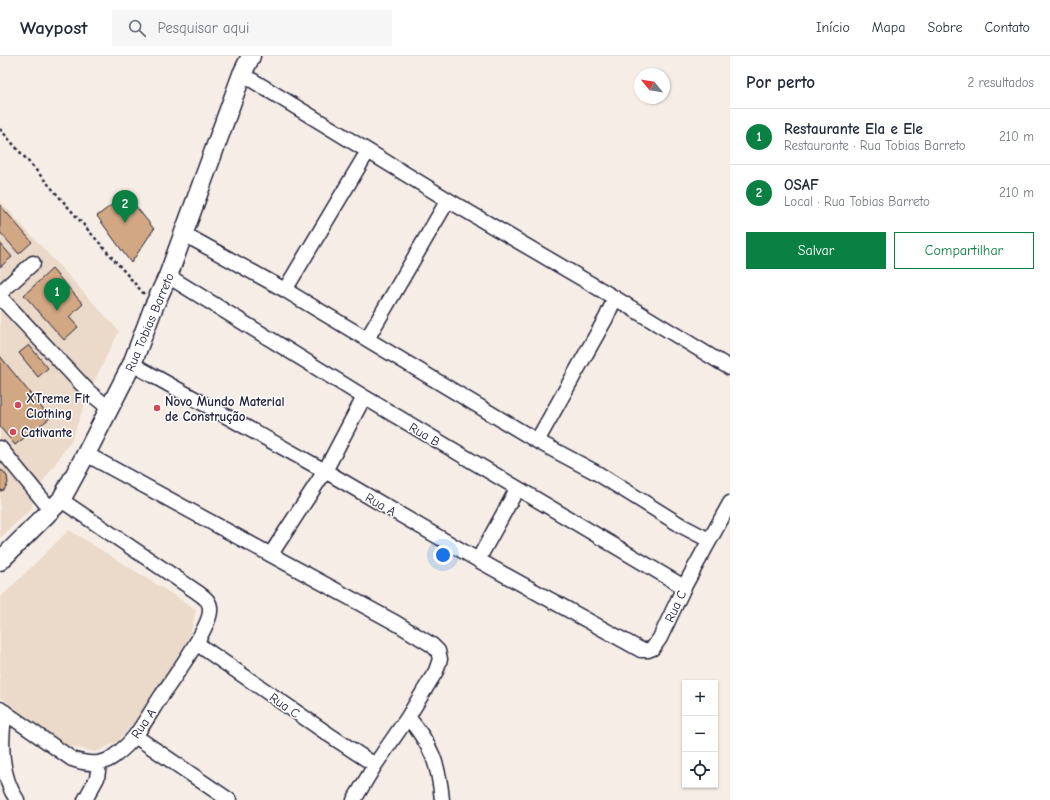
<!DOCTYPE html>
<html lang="pt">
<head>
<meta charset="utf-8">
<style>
  :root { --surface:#fff; --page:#f6f6f7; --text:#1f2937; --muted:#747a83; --line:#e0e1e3; --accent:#0b8043 }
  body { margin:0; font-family:"Comic Neue",sans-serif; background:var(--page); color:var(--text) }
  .controls { position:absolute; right:12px; bottom:12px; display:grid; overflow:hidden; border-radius:0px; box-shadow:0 1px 3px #0004 }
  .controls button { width:36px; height:36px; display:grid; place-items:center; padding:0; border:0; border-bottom:1px solid var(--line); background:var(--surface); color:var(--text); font:20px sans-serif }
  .compass { position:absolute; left:634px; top:12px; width:36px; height:36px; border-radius:50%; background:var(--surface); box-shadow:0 1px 3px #0004; rotate:300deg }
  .you { position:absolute; left:443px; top:499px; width:14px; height:14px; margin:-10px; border:3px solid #fff; border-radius:50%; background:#1a73e8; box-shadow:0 0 0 6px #1a73e833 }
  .badge { display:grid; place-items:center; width:26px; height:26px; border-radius:50%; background:var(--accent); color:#fff; font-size:13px; font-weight:700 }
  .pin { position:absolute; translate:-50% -33px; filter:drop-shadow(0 1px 2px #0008) }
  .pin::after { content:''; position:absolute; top:21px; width:14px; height:12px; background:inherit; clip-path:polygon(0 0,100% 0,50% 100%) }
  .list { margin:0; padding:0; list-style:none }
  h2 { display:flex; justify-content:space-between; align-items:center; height:52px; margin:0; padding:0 16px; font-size:17px }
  h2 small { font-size:13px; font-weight:400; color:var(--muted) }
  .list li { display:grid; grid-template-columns:26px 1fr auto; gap:12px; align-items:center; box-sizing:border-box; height:56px; padding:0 16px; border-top:1px solid var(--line) }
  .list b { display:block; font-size:15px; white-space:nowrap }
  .list p { margin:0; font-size:13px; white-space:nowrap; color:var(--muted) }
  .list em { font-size:13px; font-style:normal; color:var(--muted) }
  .actions { display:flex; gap:8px; padding:12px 16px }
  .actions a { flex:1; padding:9px 0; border:1px solid var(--accent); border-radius:0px; text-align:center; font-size:14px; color:var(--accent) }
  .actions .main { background:var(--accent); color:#fff }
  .icon { flex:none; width:22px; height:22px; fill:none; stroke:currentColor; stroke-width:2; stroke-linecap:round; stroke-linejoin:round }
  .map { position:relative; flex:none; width:730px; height:744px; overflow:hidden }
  header { display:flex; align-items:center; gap:24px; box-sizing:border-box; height:56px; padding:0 20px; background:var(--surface); border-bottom:1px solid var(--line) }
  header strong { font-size:19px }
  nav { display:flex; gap:22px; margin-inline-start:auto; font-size:14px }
  .search { width:280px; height:36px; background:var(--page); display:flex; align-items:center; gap:10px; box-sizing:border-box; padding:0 14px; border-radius:0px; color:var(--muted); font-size:15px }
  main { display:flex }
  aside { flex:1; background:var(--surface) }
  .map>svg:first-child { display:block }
  .built { fill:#ebd9c9 }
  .building { fill:#d2a884; stroke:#22223b }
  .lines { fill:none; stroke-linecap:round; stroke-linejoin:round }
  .minor-casing { stroke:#22223b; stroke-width:17 }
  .major-casing { stroke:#22223b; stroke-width:21 }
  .path { stroke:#22223b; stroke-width:2.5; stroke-dasharray:3 3; stroke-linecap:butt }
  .minor { stroke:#fff; stroke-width:14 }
  .major { stroke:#fff; stroke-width:18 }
  .poi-dot { fill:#d1495b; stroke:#fff; stroke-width:1.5 }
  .labels { text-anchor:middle; stroke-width:3; stroke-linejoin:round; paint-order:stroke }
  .street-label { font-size:13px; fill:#22223b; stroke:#fff }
  .poi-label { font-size:13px; font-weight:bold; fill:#22223b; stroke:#fff; text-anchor:start }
</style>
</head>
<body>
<header>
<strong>Waypost</strong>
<div class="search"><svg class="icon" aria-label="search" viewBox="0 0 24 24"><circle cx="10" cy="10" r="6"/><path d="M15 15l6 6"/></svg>Pesquisar aqui</div>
<nav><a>Início</a><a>Mapa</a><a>Sobre</a><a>Contato</a></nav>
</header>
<main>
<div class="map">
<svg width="730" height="744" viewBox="0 0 730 744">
  <rect width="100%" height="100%" fill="#f6eee6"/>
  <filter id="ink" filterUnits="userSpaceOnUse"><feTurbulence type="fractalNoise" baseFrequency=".025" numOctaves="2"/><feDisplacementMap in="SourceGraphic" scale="8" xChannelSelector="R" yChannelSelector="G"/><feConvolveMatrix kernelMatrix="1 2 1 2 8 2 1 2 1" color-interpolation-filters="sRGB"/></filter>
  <g filter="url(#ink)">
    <path class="built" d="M0,145l119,130 -30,61 -17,47 -36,53 -5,17 -31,29z
      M69,474l127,79 -6,27 -48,77 -25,29 -22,10 -29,-7 -66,-48v-99z"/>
    <path class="building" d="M126,138l28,35 -23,34 -34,-47z
      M0,149l32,37 -13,12 -19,-22z
      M0,187l12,14 -12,10z
      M52,213l31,35 -14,13 9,10 -14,13 -40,-45z
      M29,289l19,23 -10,9 -19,-24z
      M0,300l50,62 -35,27 -15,-18z
      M0,414l3,1 4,5 1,7 -4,7 -4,1z"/>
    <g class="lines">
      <defs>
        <path id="minor" d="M242,18l206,126 167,98 115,70
          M184,178l101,56 252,151 60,32 85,53 27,14
          M168,220l196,121 320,190
          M285,234l83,-139
          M0,237l33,-30
          M0,241l89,95 21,17
          M367,283l81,-139
          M132,308l193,107 153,89 163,90h7l5,-2 7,-10 24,-51 46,-84
          M537,385l69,-123 9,-20
          M0,392l51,62
          M86,398l310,169 36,22 6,6 2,8 -4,12 -28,46 -33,48 -21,35
          M271,498l54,-83 39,-74
          M478,504l39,-71
          M196,587l135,93 44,29
          M0,653l72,50c14,5 29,7 41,-2 8,-6 16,-13 22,-21 10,-13 18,-28 27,-41 11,-16 48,-68 48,-84 1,-10 -6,-14 -13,-19l-136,-92
          M5,656c-5,30 -5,63 12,88
          M408,661c23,28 31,47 34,83
          M135,680l94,64
          M85,744l12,-22 2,-14"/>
        <path id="major" d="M0,505l61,-61 25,-46 46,-90 22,-58 14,-30 74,-202 9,-18"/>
      </defs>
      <use href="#minor" class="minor-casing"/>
      <use href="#major" class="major-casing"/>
      <path class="path" d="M0,73l144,165"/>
      <use href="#minor" class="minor"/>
      <use href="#major" class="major"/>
    </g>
  </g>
  <g class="poi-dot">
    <circle cx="18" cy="349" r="4"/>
    <circle cx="157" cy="352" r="4"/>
    <circle cx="13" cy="376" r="4"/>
  </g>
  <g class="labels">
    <g class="street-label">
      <text transform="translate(149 266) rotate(-67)" y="5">Rua Tobias Barreto</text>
      <text transform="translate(425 378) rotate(31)" y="5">Rua B</text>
      <text transform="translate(381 448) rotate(30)" y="5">Rua A</text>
      <text transform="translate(675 550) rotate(-65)" y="5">Rua C</text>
      <text transform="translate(285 649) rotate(35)" y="5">Rua C</text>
      <text transform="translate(143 667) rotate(-55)" y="5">Rua A</text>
    </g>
    <g class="poi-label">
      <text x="26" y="347">XTreme Fit<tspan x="26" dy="15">Clothing</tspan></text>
      <text x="165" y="350">Novo Mundo Material<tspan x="165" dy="15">de Construção</tspan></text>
      <text x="21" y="381">Cativante</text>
    </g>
  </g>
</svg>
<div class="controls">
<button>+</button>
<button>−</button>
<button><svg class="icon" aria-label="locate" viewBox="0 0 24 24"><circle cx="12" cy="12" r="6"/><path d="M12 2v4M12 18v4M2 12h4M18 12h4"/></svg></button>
</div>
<svg class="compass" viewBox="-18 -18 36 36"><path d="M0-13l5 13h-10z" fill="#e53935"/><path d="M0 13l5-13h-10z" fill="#747a83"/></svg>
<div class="you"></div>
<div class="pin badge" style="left:57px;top:255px">1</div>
<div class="pin badge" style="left:125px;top:167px">2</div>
</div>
<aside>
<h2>Por perto<small>2 resultados</small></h2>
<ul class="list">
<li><span class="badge">1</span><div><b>Restaurante Ela e Ele</b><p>Restaurante · Rua Tobias Barreto</p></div><em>210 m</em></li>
<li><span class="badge">2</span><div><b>OSAF</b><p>Local · Rua Tobias Barreto</p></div><em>210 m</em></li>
</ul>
<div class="actions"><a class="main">Salvar</a><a>Compartilhar</a></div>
</aside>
</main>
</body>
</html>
